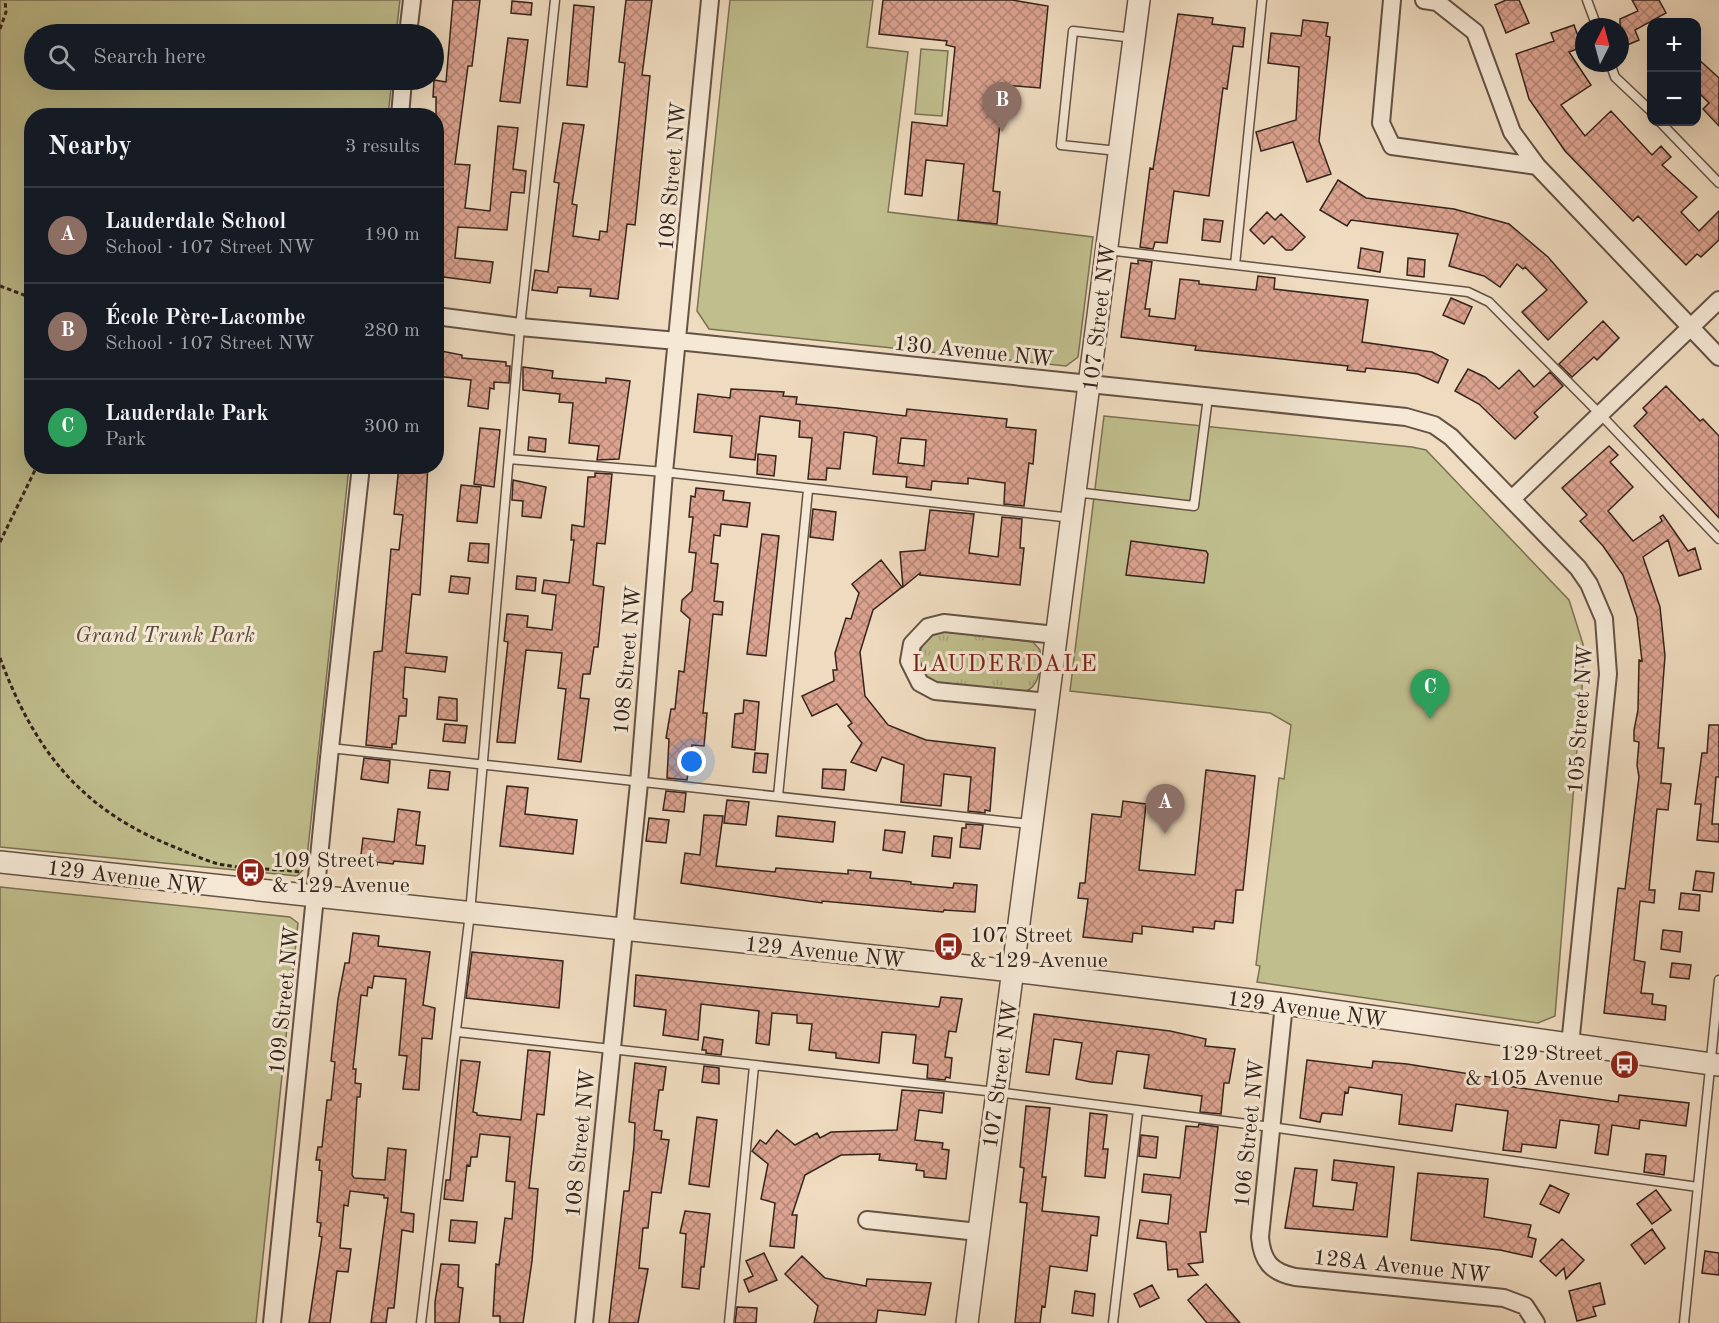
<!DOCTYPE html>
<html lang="en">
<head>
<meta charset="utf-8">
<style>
  :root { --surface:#171b24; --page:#20242c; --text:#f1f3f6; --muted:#9ea1a6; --line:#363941; --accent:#c59692 }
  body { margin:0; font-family:"Old Standard TT",serif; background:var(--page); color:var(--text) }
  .controls { position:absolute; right:18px; top:18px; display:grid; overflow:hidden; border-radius:12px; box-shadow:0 6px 24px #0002 }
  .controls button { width:54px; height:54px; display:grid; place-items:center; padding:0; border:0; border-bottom:2px solid var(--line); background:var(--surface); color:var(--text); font:30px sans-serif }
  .compass { position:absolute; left:1575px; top:18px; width:54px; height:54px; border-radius:50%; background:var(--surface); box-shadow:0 6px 24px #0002; rotate:6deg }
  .you { position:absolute; left:692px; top:762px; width:21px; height:21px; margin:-15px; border:4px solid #fff; border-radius:50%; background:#1a73e8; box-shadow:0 0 0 9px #1a73e833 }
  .badge { display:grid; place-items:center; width:39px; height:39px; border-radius:50%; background:var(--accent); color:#fff; font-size:20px; font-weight:700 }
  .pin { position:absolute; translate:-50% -50px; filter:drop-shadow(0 2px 3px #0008) }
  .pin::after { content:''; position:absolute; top:32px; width:21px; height:18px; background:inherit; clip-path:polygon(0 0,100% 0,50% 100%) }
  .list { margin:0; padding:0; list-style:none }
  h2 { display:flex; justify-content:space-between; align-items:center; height:78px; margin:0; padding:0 24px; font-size:26px }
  h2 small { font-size:20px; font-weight:400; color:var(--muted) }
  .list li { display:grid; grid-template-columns:39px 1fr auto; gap:18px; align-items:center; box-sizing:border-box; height:96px; padding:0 24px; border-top:2px solid var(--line) }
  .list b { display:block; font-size:22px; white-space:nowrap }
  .list p { margin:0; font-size:20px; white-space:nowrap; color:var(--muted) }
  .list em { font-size:20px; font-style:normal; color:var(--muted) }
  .icon { flex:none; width:33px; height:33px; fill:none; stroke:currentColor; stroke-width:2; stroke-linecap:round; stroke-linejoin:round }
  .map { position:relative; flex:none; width:1719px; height:1323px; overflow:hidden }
  .search { position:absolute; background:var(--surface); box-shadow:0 6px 24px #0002; left:24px; top:24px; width:420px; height:66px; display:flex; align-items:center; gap:15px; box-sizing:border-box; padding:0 21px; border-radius:33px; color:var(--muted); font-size:22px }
  .panel { position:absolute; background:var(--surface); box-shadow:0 6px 24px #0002; left:24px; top:108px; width:420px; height:366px; border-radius:24px }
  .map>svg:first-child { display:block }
  .grass { fill:url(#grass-tufts); stroke:#7a7154; stroke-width:1.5 }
  .park { fill:#c0be8d; stroke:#7a7154; stroke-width:1.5 }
  .building { fill:url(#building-cross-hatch); stroke:#35241c; stroke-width:1.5; fill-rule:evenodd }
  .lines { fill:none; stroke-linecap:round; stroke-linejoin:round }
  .service-casing { stroke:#645245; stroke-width:11 }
  .minor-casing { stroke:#645245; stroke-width:20 }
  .tertiary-casing { stroke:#645245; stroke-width:24 }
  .path { stroke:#35241c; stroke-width:3; stroke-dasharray:4.5 3; stroke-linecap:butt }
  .service { stroke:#f5e8d5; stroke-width:8 }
  .minor { stroke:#f5e8d5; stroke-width:16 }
  .tertiary { stroke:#f5e8d5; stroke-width:21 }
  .labels { text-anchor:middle; stroke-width:6; stroke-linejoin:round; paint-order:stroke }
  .street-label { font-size:22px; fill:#35241c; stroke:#f5e8d5 }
  .park-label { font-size:22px; font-style:italic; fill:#584a38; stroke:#f5e8d5 }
  .poi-label { font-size:22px; fill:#35241c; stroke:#f5e8d5; text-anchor:start }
  .neighbourhood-label { font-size:24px; letter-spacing:1.5px; fill:#7a1f14; stroke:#f5e8d5 }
</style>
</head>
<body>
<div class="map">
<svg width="1719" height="1323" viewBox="0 0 1719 1323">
  <defs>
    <pattern id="grass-tufts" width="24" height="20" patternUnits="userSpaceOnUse" patternTransform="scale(1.5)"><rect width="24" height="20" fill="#c0be8d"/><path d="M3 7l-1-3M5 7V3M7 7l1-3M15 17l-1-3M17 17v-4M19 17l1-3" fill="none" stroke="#a6a379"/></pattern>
    <pattern id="building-cross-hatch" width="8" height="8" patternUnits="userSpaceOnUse" patternTransform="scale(1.5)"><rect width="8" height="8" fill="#dca390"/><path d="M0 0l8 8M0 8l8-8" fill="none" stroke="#b38575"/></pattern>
  </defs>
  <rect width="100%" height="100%" fill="#efdbbf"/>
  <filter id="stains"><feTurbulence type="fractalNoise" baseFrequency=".00333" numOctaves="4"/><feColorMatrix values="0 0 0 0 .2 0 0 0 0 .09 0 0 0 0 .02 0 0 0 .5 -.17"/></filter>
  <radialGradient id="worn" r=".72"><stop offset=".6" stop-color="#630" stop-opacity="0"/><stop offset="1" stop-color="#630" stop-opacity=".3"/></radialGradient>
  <path class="grass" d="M937,631l96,11 7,8c1,15 0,39 -18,42l-94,-11c-12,-23 -13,-34 9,-50z"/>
  <path class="park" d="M0,0h400l-4,34h-362v46h358l-4,35 -356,1v350l317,1 -43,400 -9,9 -297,-29z
    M730,0h143l-6,47 41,5 -20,160 205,25 -15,120 -12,9 -357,-37 -12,-18z
    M921,49l27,2 -6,65 -27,-2z
    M1104,416l308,31 14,3 143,150 14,44v31l-28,341 -17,7 -281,-41 3,-16 -4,-1 23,-187 5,1 7,-54 -21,-12 -200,-22z
    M0,887l290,30 8,6 -42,400h-256z"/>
  <path class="building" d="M453,0h27l-8,66h-4l-13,98 15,1 -5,43 25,3 8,-85 20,2 -5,41 13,2 -2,22 -13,-1 -4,38 -49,-3 -3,31 38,4 -3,21 -54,-7v-179h-3l1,-17 12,2z
    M626,0h26l-10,75 8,1 -15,149 -8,-1 -9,75 -28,-3 1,-7 -33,-2 -1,6 -25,-3 3,-20 13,2 11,-89 -5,-1 9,-59 21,2 -12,79 5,1 -4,31 26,4 1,-9 7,1 18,-169 -6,-1z
    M883,0h129l36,6 -8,82 -36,-3 -11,106 7,1 -3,32 -39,-4 6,-56 -38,-4 -4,36 -17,-2 7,-72 35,4 8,-79 -9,-2 1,-4 -68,-7z
    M1506,0h13l10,23 -23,10 -11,-28z
    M1632,0h27l7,13 -31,17 4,10 -19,8v-29l18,-8z
    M512,1l20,2 -1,12 -20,-2z
    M574,5l20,2 -7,80 -20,-2z
    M1178,14l35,4 -1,6 33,4 -2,19 -10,-1 -6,43 -4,-1 -14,108 -35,-5 -7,52 -12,-1 -2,7 -13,-2 10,-79 3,1z
    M1303,20l25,3 -2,13 4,1 -11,104 12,33 -24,8 -14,-40 -32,9 -5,-19 40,-12 3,-53 -31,-4 3,-30 30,3z
    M1574,25l8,22 -13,5 22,33 -30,20 24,31 26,-25 41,44 9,-9 10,11 -9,8 35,32 -16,15 18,19 20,-20v29l-18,17 -4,-3 -11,11 -48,-49 -5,5 -68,-70 -36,-52 -13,-45 38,-13 -3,-8z
    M508,38l20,2 -8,63 -20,-2z
    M1696,57l23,21v48l-16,-17 6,-6 -13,-13z
    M1338,180l28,18 88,11 55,15 39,33 39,45 -39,38 -26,-28 25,-22 -22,-23 -2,2 -6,-5 -17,23 -16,-11 -35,-10 9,-32 -107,-14 -4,6 -27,-16z
    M1267,212l8,8 6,-6 24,23 -13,13h-6l-14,-14 -8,8 -14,-14z
    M1204,219l19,2 -3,21 -18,-2z
    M1361,248l22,4 -3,20 -22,-4z
    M1408,258l17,2 -1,17 -17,-2z
    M1138,260l14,2 -7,47h5l-1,7 26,3 5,-40 19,2v3l57,6 2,-14 17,2 -1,11 94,11 -6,42 70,10 16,8 -10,23 -20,-9 -14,-2 -38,-4 -1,4 -18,-2 1,-4 -153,-16 1,-4 -75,-9 10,-74 7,1z
    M1451,298l21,9 -8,17 -21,-9z
    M1603,321l16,17 -22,22 -3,-3 -22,20 -13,-13z
    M436,350l26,5v3l44,4v4h4l-1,17 -15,-1v7l-4,-1 -2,21 -20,-3 3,-26 -35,-4z
    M523,367l30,4 -1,7 54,5v-5l24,3 -11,78 -22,1 2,-14 -30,-3 4,-40 -14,-1 1,-8 -37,-4z
    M1468,369l17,8 14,12 20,-19 15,17 16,-15 13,14 -29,27 4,4 -23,22 -36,-35 -24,-13z
    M1666,386l34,35 3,-2 16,17v82l-85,-92 13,-13 -4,-5z
    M731,389l53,3 -1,4 14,1 -1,7 41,4 69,8 1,-7 100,10 -1,8 30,3 -3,34 -4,-1 -5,43 -20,-2 1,-21 -37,-5v6l-36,-3 -1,9 -25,-3 1,-10 -34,-3 4,-37 -7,-2 -26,-3 -4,37 -13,-1 -1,12 -18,-1 4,-41 -13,-1 1,-16 -40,-5 -5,44 -25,-3 2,-21 -38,-4 4,-38 32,4zM901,438l25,2 -2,26 -26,-3z
    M480,428l20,2 -6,57 -20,-3z
    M529,437l17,2 -1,13 -17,-2z
    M1609,446l9,9 -8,7 23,25 -25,24 25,30 29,-20 -2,-4 3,-2 25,36 7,-3 6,21 -22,7 -11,-36 -25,17 17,50 5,49 -7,92h6l-3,35 10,1 -3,26 -11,-1 -8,81h6l-1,13 -14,-2 -6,59 11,2 -4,31 12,1 -1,10 14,2 -1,14 -61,-7 14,-125 7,1 14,-112 -2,-12 2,-23 -5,-1v-11l4,-20 1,-50 3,1 -5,-44 -14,-42 -20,-29 -23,-25 7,-6 -25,-27z
    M758,454l18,2 -2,20 -17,-2z
    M399,466h29l-8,129 -8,-1 -6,59 41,4 -2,15 -40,-5 -2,31 4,1 -1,17h-7l-3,28h-4v4l-26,-3 8,-93 8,-1 9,-102 8,1 4,-35 -9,-1z
    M595,473l17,1 -7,70 -8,-1 -4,42 11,2 -6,60h-4l-4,27h-7l-3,24 9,1 -8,63 -23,-3 8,-70 -8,-1 4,-35 -36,-3 -11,93 -18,-1 11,-100 -4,-1 3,-27 21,2 -1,11 25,3 4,-35 -14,-2 2,-13 25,3 5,-43h-3l1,-15 12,2 4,-50h7z
    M513,480l33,7 -5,31 -19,-2 1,-15 -11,-1z
    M461,485l20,2 -4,36 -20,-2z
    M696,488l28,3 -1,9 27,3 -3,24 -26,-3 -1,12 -6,-1 -3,28 7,1 -4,37 9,1 -1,13 -9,-1 -10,99h4l-3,33 -12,-1 -5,35 -20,-2 2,-39 -3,-1 5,-29h4l4,-38 5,1 6,-53 -9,-8 1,-11 10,-9 4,-38 -7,-1 4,-35h-4l2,-21 4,1z
    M813,509l23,3 -3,28 -23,-3z
    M930,510l44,4 -5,39 29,4 4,-40 20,2 -2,29h4l-4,37 -100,-10v-2l-17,14 -3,-35 25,-2z
    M762,534l17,2 -13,120 -19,-2z
    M1131,541l75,10 2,3 -4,29 -78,-8z
    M470,543l19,1 -1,19 -20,-2z
    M881,560l21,27 -29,23 -13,42 5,44 23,29 20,8 18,7 69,8 -5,63 -5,-1v3l-17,-2 3,-34 -27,-3 -3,32 -40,-4 3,-37 -22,-8 -6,14 -25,-9 11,-19 -14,-17 4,-3 -15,-19 -25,12 -10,-20 32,-15 -1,-11h4l-2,-17 11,-35 5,1 8,-26 -7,-9z
    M451,576l19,2 -2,16 -19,-2z
    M517,576l19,2 -1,13 -19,-2z
    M439,697l18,2v22l-20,-2z
    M744,700l15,2 -4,48 -23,-3 3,-33 8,-1z
    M445,724l22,2 -2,17 -22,-2z
    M1709,725h10v52h-3l-4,47h7v18l-22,-2 4,-36h-6l7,-51h5z
    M755,753l13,1 -2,19 -13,-1z
    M364,758l26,3 -2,22 -27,-4z
    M823,769l23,1 -2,20 -22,-2z
    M430,770l20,2 -2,18 -20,-2z
    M1206,770l49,6 -12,114h-7l-3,33 -18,-2 -1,8 -21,-2v5l-51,-6v8l-9,-1 -1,9 -49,-5 5,-38 -10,-1 2,-15h5l7,-69 29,3 2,-16 23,3 -7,66 56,5z
    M507,786l21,2 -3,26 52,6 -4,34 -73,-8z
    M666,791l20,2 -2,19 -21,-2z
    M727,800l22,2 -3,23 -22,-2z
    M398,809l22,3 -4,33 9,1 -2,18 -29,-3 -1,3 -16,-2v3l-17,-2 3,-25 31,4z
    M704,815l19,1 -7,50 59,6 1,-4 72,6v-4l23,2 -1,6 34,3 7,1v2l42,4 1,-5 23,2 -2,27 -31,-2 -1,2 -121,-11v2l-141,-20 4,-30 15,2z
    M778,816l57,6 -2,20 -57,-6z
    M649,818l20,2 -3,23 -20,-2z
    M966,824l17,1 -3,24 -20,-2 2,-19h4z
    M885,830l20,2 -3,21 -19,-3z
    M934,836l18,2 -2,20 -18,-2z
    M1696,871l18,2 -2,19 -19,-2z
    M1681,893l19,2 -1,16 -20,-2z
    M1663,930l19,2 -2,20 -19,-3z
    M353,933l26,3 -1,10 52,6 -7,53 12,3 -3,31 -10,-1 -3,52 -16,-1 4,-33 -8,-1 7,-76 -32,-3 -2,12 -4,-1 -1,9 -6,-1 -8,74h3l-1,14 6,1 -1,13h-3l-5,78 2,3 31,2 3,-32 18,2 -5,62 13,2 -1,18 -11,-2 -8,78h-6l-2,15h-15l17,-125h-4v-3l-34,-4 -2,15 -4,-1 -4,43 11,1 -3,23 -11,-1 -7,52h-21l13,-86 -3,-1 2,-13 -4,-1 5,-51 -3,-1 1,-10h-4l2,-13h4l5,-47h4l4,-38 -4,-1 7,-62 7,-36h4z
    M472,952l91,9 -4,47 -93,-10z
    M1672,963l19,2 -2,14 -19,-2z
    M636,975l303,32 2,-10 21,2 -6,33 -7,-1 -4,26 7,1 -2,20 -4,-1 -1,3 -18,-2 1,-13 -15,-2 3,-28 -34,-3 -3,31 -43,-5v-5l-27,-3 3,-26 -15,-1v-8l-25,-2 -3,32 -13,-2 3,-32 -58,-7 -3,36 -35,-5 3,-25 -32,-4z
    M1034,1014l136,17 36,8 -1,7 30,3 -6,34h-5l-3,31 -21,-2 2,-16 -58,-8 5,-33 -32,-4 -5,33 -21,-2 -15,-3 6,-36 -28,-4 -5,36 -23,-3z
    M704,1037l19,3 -2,15 -15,-2v-3h-4z
    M528,1050l22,2 -6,63 -7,-1 -8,74 9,1 -6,72 -9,62h-23v-7h-7l3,-52 3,1 6,-47 7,1 3,-37 -9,-1 4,-44 -30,-3 -3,23h-6l-1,9 -3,-1 -4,36 -19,-2 2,-19h4l11,-120 19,2 -7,50 4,1v2l44,5z
    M1307,1060l65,8 1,-7 34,3 101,16 -1,6 111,16 1,-7 70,8 -3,23 -46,-6 -1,9 -27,-4 -4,30 -13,-2 4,-28 -39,-5 -4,28 -34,-4 -1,8 -18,-2 5,-39 -52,-7 -4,27 -53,-7 3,-29 -53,-8 -1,6 -3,-1 -3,23 -20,-2 -2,9 -20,-4z
    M635,1063l31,4 -3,23h-4l-5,40 8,1 -1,8 8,1 -8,53 -9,-1 -4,36h-5l-4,40 9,1 -10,54h-29l15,-132h5l5,-45 1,-23 -6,-1z
    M704,1066l15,2v16l-17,-2z
    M902,1090l42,3 -2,20 -23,-3 -4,30 28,3 -1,6 7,1 -3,29 -22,-2v-6l-8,-1 1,-6 -38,-4 1,-6 -39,1 -36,20 -13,40h5l-3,33 -24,-2 5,-43 -14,-4 7,-35 -16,-13 8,-11 6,4 11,-14 18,15 22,-12 3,5 11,-6 66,-2z
    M1026,1106l24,2 -8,69h4l-4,34 57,6 -2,19 -6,-1 -4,36 -37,-5 -5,41 -3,-1 -2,17h-25l12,-120 -7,-1 4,-34 -4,-1z
    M1090,1113l17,2 -4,34h5l-3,29 -20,-2z
    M697,1117l20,3 -8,67 -20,-3z
    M1199,1124l19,3 -12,105h-6l3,30 -15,2 10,11 -20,2 -1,-8 -9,1 -2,-28 -29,-4 3,-18 28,4 3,-29 -29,-3 2,-18 36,4 6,-52 12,1z
    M1141,1135l17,2 -2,21 -17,-2z
    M1646,1154l20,2 -2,19 -20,-3z
    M1334,1160l60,7 -7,70 -102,-9 10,-60 22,2 -4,36 40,4 4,-27 -25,-3z
    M1418,1173l70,6 -4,38 47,8 -3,12 8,2 -4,18 -32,-7 -89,-10z
    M1550,1185l19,9 -10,19 -19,-9z
    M1656,1190l15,20 -19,14 -15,-20z
    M685,1211l25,3 -6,53h-3l-2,22 -17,-2 4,-53 -6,-1z
    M451,1220l26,2 -2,21 -26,-2z
    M1652,1229l13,19 -20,16 -14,-19z
    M1562,1239l22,21 -18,19 -2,-11 -8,8 -16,-15z
    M1705,1251l14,2v22l-17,-2z
    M764,1253l13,27 -28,12 -5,-12 9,-4 -7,-15z
    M802,1256l23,22 19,4 22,4 1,-7 64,4 -6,32 -47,-5 -2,13h-62l4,-17 -33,-32z
    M441,1264l18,1 -1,22 5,1 -4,35h-24v-21z
    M1600,1283l5,21 -12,3 3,9 -19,5 -8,-30z
    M1206,1284l34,39h-33l-19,-23z
    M1152,1285l7,13 -19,9 -6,-13z
    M1075,1291l20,3 -2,22 -21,-3z
    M737,1307l20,1 -1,15h-21z"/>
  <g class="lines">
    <defs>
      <path id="service" d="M1587,0l10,27
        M1610,63l5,14 37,35
        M1660,122l59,61
        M1118,151l-57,-6 12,-114 61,7
        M1107,250l361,42 21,10 112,113 118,124
        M1235,265l27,-265
        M509,459l155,13 408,46
        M1075,492l119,14 14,-109
        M330,748l700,76
        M778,796l30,-306
        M458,1032l538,60 275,35 427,60
        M421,1323l49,-410 50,-586 35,-327
        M729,1323l25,-257
        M1113,1323l25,-213
        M1684,1323l35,-343"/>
      <path id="minor" d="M1392,0l-11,123 11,23 145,20
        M1424,0l13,2 38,30 37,100 25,34 182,191
        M408,34l4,-34
        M400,116l3,-36
        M436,316l84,11 157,14 729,76 28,8 17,12 127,131 11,16 15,35 4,55 -38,371
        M1513,498l206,-198
        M1048,702l-113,-11 -15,-8 -11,-22 3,-17 16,-17 16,-4 112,12
        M1284,1004l-24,233c2,24 11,35 35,40l209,21 21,8 11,17
        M867,1220l111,12
        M272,1323l58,-575 31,-282
        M584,1323l55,-540 25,-311 46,-472"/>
      <path id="tertiary" d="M0,862l1013,109 271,33 435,61
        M967,1323l172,-1323"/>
    </defs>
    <use href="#service" class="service-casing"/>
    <use href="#minor" class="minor-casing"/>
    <use href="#tertiary" class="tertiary-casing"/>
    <path class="path" d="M0,29l6,-17 -1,-12
      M0,286l32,12
      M0,542l37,-76
      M0,658c35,94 82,153 177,190 12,5 25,11 38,15 27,7 58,5 86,9"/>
    <use href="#service" class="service"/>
    <use href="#minor" class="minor"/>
    <use href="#tertiary" class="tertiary"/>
  </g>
  <defs>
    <symbol id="bus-disc" viewBox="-11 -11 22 22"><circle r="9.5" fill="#8f2418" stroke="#f5e8d5"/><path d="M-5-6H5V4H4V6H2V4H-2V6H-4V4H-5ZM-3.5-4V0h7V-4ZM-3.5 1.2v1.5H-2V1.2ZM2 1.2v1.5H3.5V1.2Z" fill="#fff"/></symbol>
  </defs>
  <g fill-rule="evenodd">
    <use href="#bus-disc" x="234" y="856" width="33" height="33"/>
    <use href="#bus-disc" x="932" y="930" width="33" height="33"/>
    <use href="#bus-disc" x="1608" y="1048" width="33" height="33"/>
  </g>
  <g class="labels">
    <g class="street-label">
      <text transform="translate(671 176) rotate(-85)" y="8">108 Street NW</text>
      <text transform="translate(1098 317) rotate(-83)" y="8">107 Street NW</text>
      <text transform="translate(974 350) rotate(6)" y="8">130 Avenue NW</text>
      <text transform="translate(626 660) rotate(-85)" y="8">108 Street NW</text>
      <text transform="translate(1579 719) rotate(-86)" y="8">105 Street NW</text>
      <text transform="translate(127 876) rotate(7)" y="8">129 Avenue NW</text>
      <text transform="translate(825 951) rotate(6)" y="8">129 Avenue NW</text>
      <text transform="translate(283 1000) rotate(-84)" y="8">109 Street NW</text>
      <text transform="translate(1307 1008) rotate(8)" y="8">129 Avenue NW</text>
      <text transform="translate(999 1074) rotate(-82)" y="8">107 Street NW</text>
      <text transform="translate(1248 1133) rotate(-84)" y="8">106 Street NW</text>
      <text transform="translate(579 1143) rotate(-84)" y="8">108 Street NW</text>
      <text transform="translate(1402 1265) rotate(6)" y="8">128A Avenue NW</text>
    </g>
    <g class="park-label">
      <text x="165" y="642">Grand Trunk Park</text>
    </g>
    <g class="poi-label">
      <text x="272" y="867">109 Street<tspan x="272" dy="25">&amp; 129 Avenue</tspan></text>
      <text x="970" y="942">107 Street<tspan x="970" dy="25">&amp; 129 Avenue</tspan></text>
      <text x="1603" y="1060" text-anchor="end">129 Street<tspan x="1603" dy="25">&amp; 105 Avenue</tspan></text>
    </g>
    <g class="neighbourhood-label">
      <text x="1005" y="671">LAUDERDALE</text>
    </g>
  </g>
  <rect width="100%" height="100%" filter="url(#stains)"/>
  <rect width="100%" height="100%" fill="url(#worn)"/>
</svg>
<div class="controls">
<button>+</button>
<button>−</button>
</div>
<svg class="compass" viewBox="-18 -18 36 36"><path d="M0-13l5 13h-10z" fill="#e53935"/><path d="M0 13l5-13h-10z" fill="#9ea1a6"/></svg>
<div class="you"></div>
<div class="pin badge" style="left:1165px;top:834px;background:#8d6e63">A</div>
<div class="pin badge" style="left:1002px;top:132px;background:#8d6e63">B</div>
<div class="pin badge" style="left:1430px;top:719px;background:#2e9e5b">C</div>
<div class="search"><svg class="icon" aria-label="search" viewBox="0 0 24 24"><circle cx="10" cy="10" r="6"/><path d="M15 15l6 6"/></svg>Search here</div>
<section class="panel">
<h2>Nearby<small>3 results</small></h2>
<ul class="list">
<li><span class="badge" style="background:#8d6e63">A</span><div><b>Lauderdale School</b><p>School · 107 Street NW</p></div><em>190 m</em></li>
<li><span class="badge" style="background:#8d6e63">B</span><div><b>École Père-Lacombe</b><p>School · 107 Street NW</p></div><em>280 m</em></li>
<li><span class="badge" style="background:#2e9e5b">C</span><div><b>Lauderdale Park</b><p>Park</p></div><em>300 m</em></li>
</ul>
</section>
</div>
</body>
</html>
